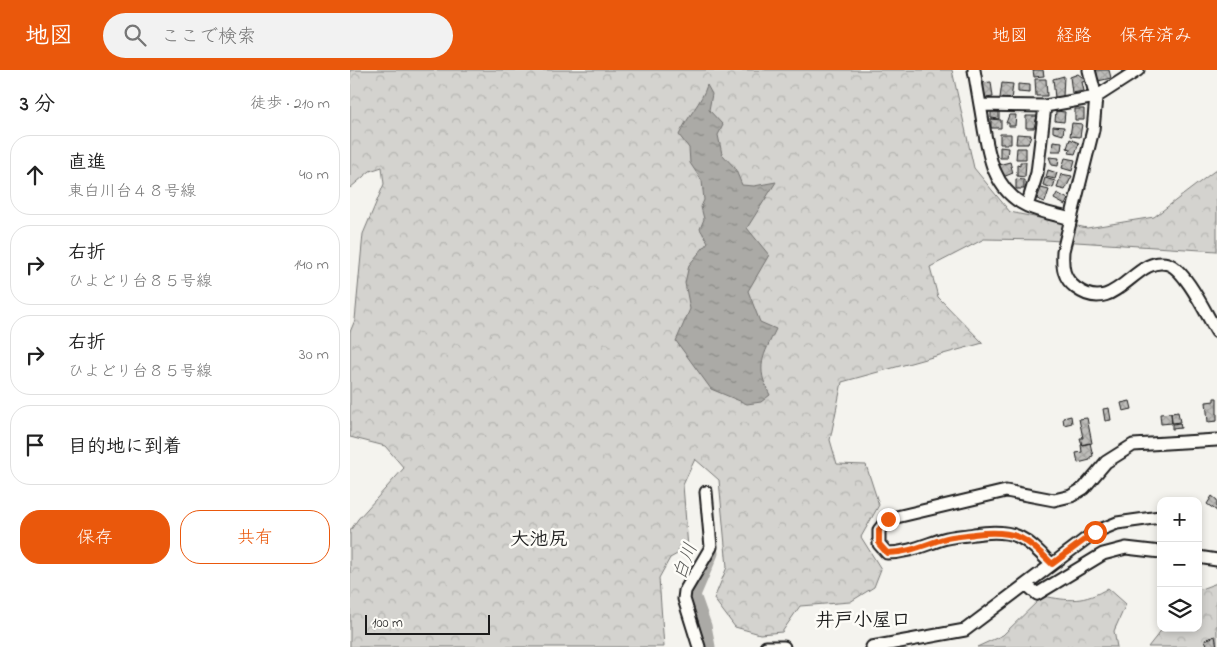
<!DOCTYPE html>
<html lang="ja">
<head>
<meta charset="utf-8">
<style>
  :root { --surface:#fff; --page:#f2f2f2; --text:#222; --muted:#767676; --line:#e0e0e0; --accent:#ea580c }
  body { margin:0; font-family:"Indie Flower","Klee One",sans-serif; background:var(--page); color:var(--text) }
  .controls { position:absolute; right:15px; bottom:15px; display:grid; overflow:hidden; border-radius:10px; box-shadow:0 2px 8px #0003 }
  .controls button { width:45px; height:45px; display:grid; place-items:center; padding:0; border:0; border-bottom:1px solid var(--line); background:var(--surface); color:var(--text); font:25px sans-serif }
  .scale { position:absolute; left:15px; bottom:12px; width:125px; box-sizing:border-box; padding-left:5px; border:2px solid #1c1c1c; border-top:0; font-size:14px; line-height:18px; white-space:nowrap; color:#1c1c1c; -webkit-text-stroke:4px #fdfcf7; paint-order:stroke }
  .stop { position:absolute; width:15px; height:15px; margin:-11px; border:4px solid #ea580c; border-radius:50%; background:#fff }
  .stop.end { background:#ea580c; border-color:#fff; box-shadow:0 1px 5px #0008 }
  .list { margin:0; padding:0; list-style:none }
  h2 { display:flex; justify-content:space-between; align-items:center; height:65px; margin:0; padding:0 20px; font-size:21px }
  h2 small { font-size:16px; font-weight:400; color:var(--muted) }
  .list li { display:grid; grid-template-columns:32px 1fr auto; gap:15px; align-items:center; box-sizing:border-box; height:80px; margin:0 10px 10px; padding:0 10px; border:1px solid var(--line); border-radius:20px }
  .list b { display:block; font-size:19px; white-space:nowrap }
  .list p { margin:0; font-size:16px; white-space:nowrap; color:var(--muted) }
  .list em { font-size:16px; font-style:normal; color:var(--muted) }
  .actions { display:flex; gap:10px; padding:15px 20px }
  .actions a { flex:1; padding:11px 0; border:1px solid var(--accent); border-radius:20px; text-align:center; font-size:18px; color:var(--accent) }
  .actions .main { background:var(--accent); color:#fff }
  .icon { flex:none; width:28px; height:28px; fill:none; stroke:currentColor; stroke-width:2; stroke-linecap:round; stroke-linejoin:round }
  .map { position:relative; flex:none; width:867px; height:577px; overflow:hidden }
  header { display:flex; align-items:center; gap:30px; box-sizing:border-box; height:70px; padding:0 25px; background:var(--accent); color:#fff }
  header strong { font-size:24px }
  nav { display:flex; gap:28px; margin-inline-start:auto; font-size:18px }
  .search { width:350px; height:45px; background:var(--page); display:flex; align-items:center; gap:12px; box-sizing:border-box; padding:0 18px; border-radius:28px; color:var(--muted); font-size:19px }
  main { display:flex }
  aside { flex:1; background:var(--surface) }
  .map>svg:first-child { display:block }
  .forest { fill:url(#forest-crowns); stroke:#787876 }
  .water { fill:url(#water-ripples); stroke:#72716f }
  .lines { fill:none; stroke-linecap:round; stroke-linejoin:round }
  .river { stroke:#abaaa6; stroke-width:15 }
  .building { fill:url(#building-cross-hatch); stroke:#1c1c1c }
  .minor-casing { stroke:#1c1c1c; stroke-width:15 }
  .minor { stroke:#fdfcf7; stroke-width:11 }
  .route { stroke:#ea580c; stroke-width:6 }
  .labels { text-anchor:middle; stroke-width:5; stroke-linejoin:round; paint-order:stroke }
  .neighbourhood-label { font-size:19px; font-weight:bold; fill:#1c1c1c; stroke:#fdfcf7 }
  .water-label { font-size:19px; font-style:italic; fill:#5c5c5a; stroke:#fdfcf7 }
</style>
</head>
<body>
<header>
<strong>地図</strong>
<div class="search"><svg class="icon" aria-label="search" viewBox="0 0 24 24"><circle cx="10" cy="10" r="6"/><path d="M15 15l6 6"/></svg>ここで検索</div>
<nav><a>地図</a><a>経路</a><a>保存済み</a></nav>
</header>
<main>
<aside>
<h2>3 分<small>徒歩 · 210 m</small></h2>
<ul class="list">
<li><svg class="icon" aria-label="ahead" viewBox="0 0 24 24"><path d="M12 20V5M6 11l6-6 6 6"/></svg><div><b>直進</b><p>東白川台４８号線</p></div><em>40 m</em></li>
<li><svg class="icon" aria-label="right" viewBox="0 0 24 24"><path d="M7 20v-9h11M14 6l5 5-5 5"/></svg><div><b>右折</b><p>ひよどり台８５号線</p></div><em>140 m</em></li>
<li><svg class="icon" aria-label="right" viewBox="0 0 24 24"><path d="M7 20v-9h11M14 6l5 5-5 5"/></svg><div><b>右折</b><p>ひよどり台８５号線</p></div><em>30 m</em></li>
<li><svg class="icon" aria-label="arrive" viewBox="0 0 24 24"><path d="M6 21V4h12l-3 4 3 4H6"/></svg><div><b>目的地に到着</b></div></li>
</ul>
<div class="actions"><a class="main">保存</a><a>共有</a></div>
</aside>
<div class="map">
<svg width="867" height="577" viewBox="0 0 867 577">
  <defs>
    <pattern id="forest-crowns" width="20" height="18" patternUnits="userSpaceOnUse" patternTransform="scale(1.25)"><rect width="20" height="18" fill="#d4d3cf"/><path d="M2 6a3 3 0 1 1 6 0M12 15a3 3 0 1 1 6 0" fill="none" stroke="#b5b5b1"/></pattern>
    <pattern id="water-ripples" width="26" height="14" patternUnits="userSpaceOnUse" patternTransform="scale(1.25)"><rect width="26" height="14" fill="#abaaa6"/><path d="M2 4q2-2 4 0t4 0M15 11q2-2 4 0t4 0" fill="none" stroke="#8a8a86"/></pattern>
    <pattern id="building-cross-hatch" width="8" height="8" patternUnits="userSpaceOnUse" patternTransform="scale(1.25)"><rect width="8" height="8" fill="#bebdba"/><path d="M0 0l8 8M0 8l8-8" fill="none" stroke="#a3a29f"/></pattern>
  </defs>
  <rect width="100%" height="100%" fill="#f4f3ee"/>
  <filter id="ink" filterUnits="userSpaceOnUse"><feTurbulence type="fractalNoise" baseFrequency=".02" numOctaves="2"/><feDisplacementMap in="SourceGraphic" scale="10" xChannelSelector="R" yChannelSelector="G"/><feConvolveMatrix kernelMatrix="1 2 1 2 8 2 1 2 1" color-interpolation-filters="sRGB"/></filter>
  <g filter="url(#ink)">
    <path class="forest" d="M0,0h602l22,98 36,44 77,16 67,-11 63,-48v82l-172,-11 -61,-1 -54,28 8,30 45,46 -141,39 -12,58 7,24 29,1 13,40 -18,32 20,32 -7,18 -24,15 -50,4 -18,26 -22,2 -25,-7 -21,-28 13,-32 -8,-87 -24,-21 -12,26 5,63 -18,10 -11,20 5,69h-314v-116l8,-12 46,-51 -19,-22 -35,-9v-105l5,-12 8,-86 21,-50 -2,-17 -12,4 -20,17z
      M867,513v64h-69l15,-19h35v-38z
      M758,518l18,16 -12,27 3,16h-140l26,-12 40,-39c26,5 41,7 65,-8z"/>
    <path class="water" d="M357,15l5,9 -3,16 14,15 -5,10 4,19 13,14 7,17 12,1 22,-4 -29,46 22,27 -21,36 12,31 16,7c-13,27 -21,38 -6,66l-9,7 -14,2 -36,-15 -35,-48 14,-32 -5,-26 4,-18 19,-23 -8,-13 4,-10 -3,-12 3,-7 -2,-19 -12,-18 -1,-15 -10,-13c8,-18 23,-33 28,-50z"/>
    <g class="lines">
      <path class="river" d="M358,577l-4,-21 -11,-31 18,-42"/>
    </g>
    <path class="building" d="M683,0h10l1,6 -10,1z
      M746,0h13l2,8 -13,3z
      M728,4l4,3 4,-1 1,5 -5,1 2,9 -12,2 -2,-16z
      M714,6l-1,21 -8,1 -2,-19z
      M685,9h11l1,17h-11z
      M641,12l2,15 -7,1 -5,-15z
      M652,13l11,1 -2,16 -11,-2z
      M668,14l12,1v8l-12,-1z
      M725,39h9v11h-9z
      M641,41h8v8l-8,-1z
      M706,41l9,1 -1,10 -9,-1z
      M659,45h7l-1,11h-6v-3h-3z
      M676,46h11l-3,12h-8z
      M641,49l10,1v8h-10z
      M722,53l10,1 -2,13 -10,-1z
      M703,56l11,1 -1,8 -10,-3z
      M650,64h11v10h-11z
      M667,64l14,1 -3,9h-12z
      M720,69l9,4 -4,11 -6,-1 1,-4 -3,-1z
      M703,71l9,1 -1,9h-9z
      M650,77l8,1 -1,10h-7z
      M667,78h9v11h-10z
      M699,87l10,1 -1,8 -6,-1z
      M715,88l10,2 -3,11 -10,-3z
      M660,92l3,11 -10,4 -5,-12z
      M670,92h6l-1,15 -8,-1v-11l3,1z
      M698,100l9,3 -2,6 -9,-2z
      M711,104l11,2 -7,14 -8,-2z
      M695,108l10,3 -2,7 -10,-3z
      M666,109l8,1v9h-8z
      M691,118l8,2 -4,12 -8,-3z
      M707,123l11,6 -3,6 -11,-6z
      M864,328h3v23l-9,1 -2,-20 8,-1z
      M780,331l2,8 -9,2 -2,-8z
      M759,338l2,12 -6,1 -2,-12z
      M828,342l2,10 -8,1 -1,-10z
      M821,343l1,10 -11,1 -1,-10z
      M721,346l1,7 -8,2 -1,-7z
      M737,348l5,25 -10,2 -2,-7h3l-4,-19z
      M830,353l1,5 -9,1v-5z
      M740,373l3,13 -3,1v3l-12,3 -2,-10 6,-1 -1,-7z
      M862,426l5,4v11l-10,-7z
      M865,566l2,11h-9l-3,-7z"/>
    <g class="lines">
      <defs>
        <path id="minor" d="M624,0l6,35 65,1 51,-9 42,-27
          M739,0l7,27 -3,33 -30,121c-1,16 0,27 13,37 40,30 59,-34 92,-24 18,6 39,52 49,68
          M630,35c7,37 8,83 47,101 13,6 30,9 44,13
          M677,136l10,-33 8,-67
          M848,487l19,3
          M701,494c-26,-28 -38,-36 -77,-30 -10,2 -21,2 -31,5 -19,6 -35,14 -56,14l-8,-9v-14l9,-11 118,-28 48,9 17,-4 13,-8 22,-26 27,-17 84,-5
          M677,515l10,9 66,-40 23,-6 35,4
          M349,577l-15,-48 1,-8 26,-44 -5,-55
          M416,577h18
          M522,577l93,-17 130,-98 22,-9 43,-6"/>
      </defs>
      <use href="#minor" class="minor-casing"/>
      <use href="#minor" class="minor"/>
    </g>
  </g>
  <g class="lines" filter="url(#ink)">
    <path class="route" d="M538,449l-9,11v14l8,9c21,0 37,-8 56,-14 10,-3 21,-3 31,-5 39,-5 51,2 78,30l43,-32"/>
  </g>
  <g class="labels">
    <g class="neighbourhood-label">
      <text x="189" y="475">大池尻</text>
      <text x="513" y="556">井戸小屋口</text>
    </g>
    <g class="water-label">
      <text transform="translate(334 491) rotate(-70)" y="7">白川</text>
    </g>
  </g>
</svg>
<div class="controls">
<button>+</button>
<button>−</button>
<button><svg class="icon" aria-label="layers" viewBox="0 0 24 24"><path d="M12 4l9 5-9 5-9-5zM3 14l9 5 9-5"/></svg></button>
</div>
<div class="scale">100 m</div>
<div class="stop" style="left:745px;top:462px"></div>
<div class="stop end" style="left:538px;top:449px"></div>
</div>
</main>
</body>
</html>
